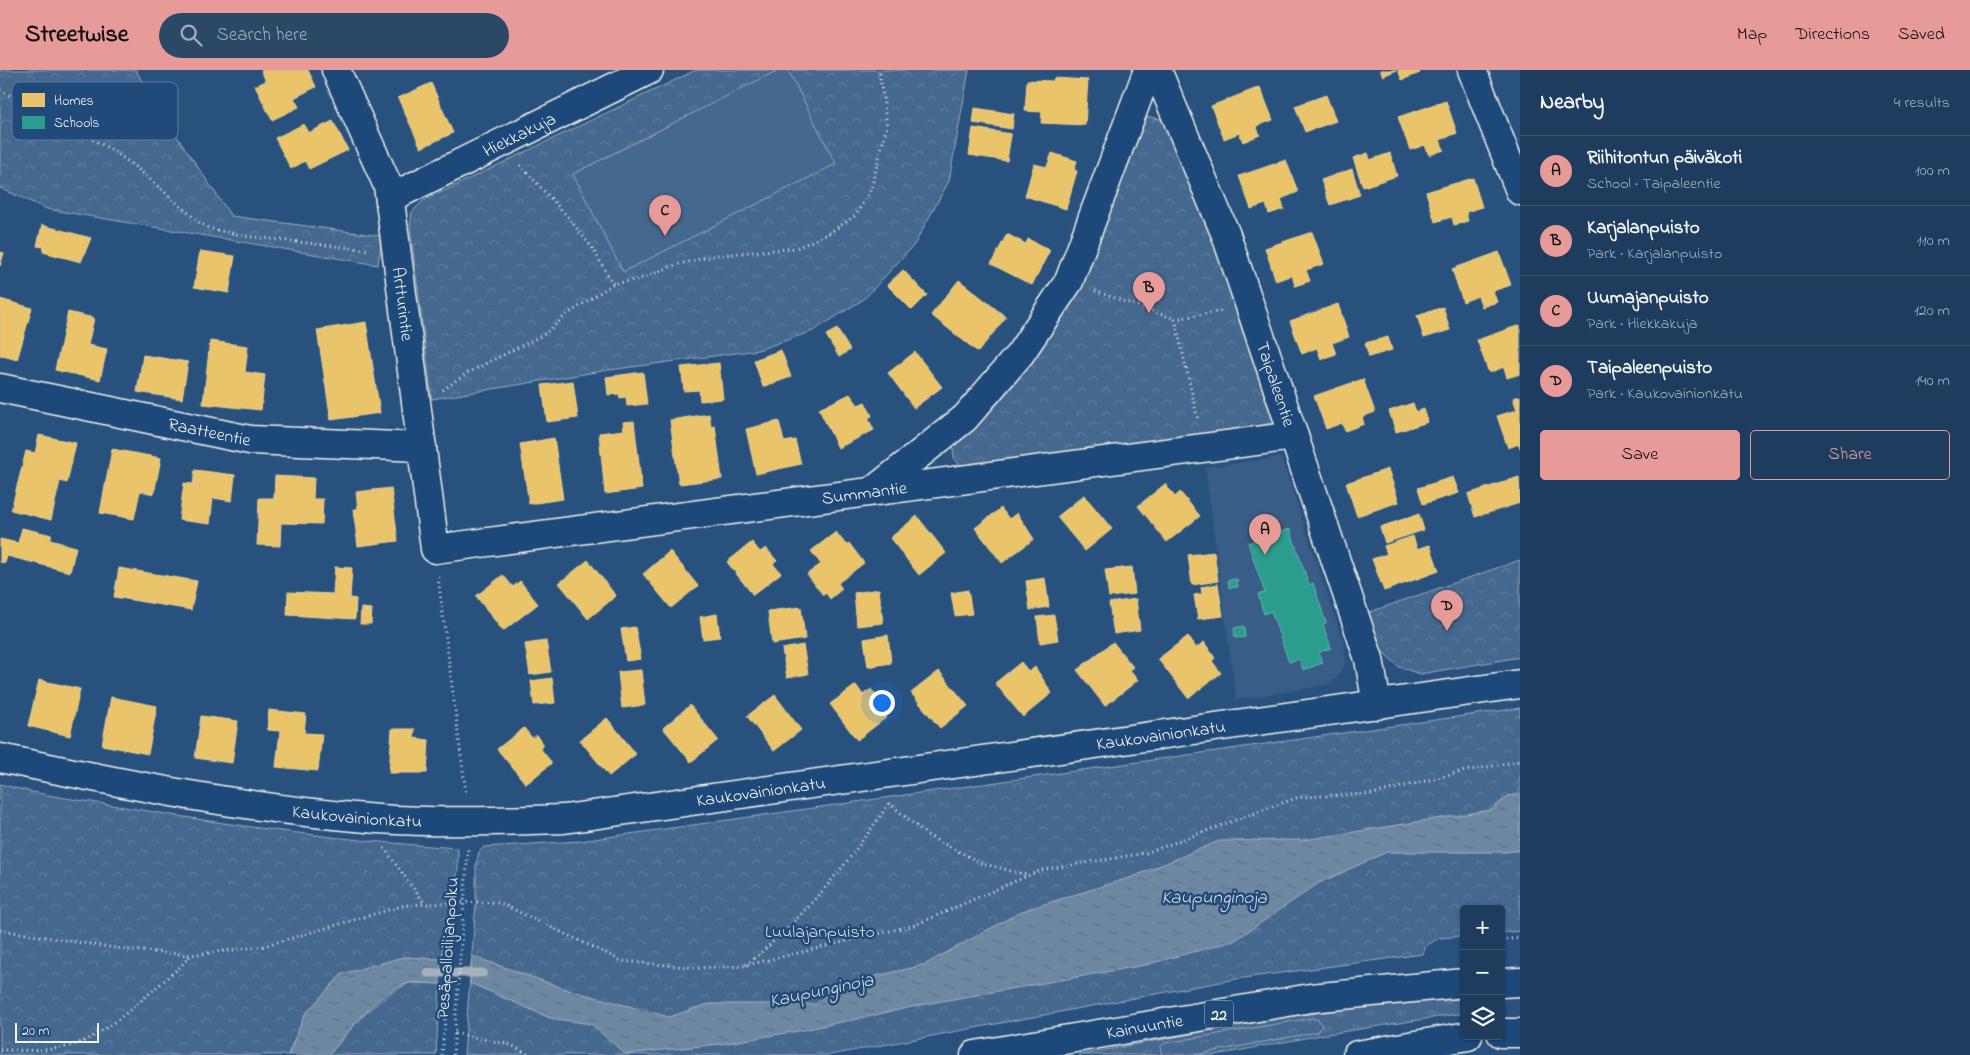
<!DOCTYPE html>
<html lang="en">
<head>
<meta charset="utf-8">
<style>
  :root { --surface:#1e3d5e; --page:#2b4867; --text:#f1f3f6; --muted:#a1aebc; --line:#3c5673; --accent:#e69b98 }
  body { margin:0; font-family:"Indie Flower",sans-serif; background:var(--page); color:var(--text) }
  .controls { position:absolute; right:15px; bottom:15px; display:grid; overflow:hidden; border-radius:5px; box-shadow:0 1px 4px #0004 }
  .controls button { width:45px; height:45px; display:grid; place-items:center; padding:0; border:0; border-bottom:1px solid var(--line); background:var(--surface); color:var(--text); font:25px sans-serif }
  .scale { position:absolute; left:15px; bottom:12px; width:84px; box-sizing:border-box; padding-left:5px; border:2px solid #f4f1e8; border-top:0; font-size:14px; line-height:18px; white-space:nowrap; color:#f4f1e8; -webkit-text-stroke:4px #1f4a7a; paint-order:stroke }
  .you { position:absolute; left:881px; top:632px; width:18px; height:18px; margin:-12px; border:4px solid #fff; border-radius:50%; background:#1a73e8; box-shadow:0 0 0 8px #1a73e833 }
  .badge { display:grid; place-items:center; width:32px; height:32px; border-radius:50%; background:var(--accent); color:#111; font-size:16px; font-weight:700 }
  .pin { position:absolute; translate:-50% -41px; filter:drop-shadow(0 1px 2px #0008) }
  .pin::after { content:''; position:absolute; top:26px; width:18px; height:15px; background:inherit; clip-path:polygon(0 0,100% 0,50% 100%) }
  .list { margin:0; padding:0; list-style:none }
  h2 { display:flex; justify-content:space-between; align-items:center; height:65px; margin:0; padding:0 20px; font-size:21px }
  h2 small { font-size:16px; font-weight:400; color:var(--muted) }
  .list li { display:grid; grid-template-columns:32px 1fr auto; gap:15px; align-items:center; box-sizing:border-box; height:70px; padding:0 20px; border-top:1px solid var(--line) }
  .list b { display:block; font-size:19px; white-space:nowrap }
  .list p { margin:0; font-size:16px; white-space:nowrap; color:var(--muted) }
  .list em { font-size:16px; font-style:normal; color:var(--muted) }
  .actions { display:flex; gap:10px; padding:15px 20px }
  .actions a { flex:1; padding:11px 0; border:1px solid var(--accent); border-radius:5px; text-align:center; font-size:18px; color:var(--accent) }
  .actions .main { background:var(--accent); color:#111 }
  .icon { flex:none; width:28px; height:28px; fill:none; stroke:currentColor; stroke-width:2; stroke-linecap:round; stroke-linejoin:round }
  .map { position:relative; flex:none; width:1520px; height:985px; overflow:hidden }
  header { display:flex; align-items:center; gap:30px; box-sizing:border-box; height:70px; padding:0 25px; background:var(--accent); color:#111 }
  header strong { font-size:24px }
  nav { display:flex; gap:28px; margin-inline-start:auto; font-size:18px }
  .search { width:350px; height:45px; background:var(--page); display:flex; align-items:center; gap:12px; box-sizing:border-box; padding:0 18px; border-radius:28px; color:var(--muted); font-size:19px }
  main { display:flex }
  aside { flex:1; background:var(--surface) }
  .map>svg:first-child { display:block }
  .built { fill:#375d86 }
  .grass { fill:url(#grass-tufts); stroke:#9cacbb }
  .forest { fill:url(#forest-crowns); stroke:#9cacbb }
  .garden { fill:#45688e; stroke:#9cacbb }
  .water { fill:url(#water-ripples); stroke:#a4b2be }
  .homes { fill:#e9c46a; stroke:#ecd290 }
  .schools { fill:#2a9d8f; stroke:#67b6aa }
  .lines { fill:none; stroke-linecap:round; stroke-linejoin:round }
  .stream { stroke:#a4b2be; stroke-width:9 }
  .street-casing { stroke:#f4f1e8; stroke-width:31 }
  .secondary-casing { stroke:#f4f1e8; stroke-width:31 }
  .highway-casing { stroke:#f4f1e8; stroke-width:31 }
  .path { stroke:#f4f1e8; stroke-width:3; stroke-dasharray:1 4; stroke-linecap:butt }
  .street { stroke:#1f4a7a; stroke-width:28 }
  .secondary { stroke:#1f4a7a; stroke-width:28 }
  .highway { stroke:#1f4a7a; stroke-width:28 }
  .labels { text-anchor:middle; stroke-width:5; stroke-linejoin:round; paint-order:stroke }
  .shield { fill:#1f4a7a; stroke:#b4bfc7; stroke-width:1 }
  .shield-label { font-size:16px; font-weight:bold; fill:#f4f1e8 }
  .street-label { font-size:18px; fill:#f4f1e8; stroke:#1f4a7a }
  .park-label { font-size:18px; fill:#dadcda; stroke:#1f4a7a }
  .water-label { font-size:19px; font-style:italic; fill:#d9dcda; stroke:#1f4a7a }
  .key { fill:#1f4a7a; stroke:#5f7c9b; stroke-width:1 }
  .key-label { font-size:14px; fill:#f4f1e8 }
</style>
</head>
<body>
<header>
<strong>Streetwise</strong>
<div class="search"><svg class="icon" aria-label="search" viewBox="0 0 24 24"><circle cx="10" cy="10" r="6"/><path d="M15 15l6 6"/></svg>Search here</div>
<nav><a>Map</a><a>Directions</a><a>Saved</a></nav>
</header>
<main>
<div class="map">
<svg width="1520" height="985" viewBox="0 0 1520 985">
  <defs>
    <pattern id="grass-tufts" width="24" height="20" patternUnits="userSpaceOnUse" patternTransform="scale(1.25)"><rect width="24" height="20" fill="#45688e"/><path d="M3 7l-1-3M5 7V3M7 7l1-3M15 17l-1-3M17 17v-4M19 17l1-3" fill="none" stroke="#607e9e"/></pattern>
    <pattern id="forest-crowns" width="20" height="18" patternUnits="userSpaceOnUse" patternTransform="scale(1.25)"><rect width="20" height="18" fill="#45688e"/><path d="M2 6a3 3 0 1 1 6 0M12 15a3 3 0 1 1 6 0" fill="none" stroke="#607e9e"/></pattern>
    <pattern id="water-ripples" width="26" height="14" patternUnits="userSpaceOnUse" patternTransform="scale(1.25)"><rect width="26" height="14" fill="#6e88a2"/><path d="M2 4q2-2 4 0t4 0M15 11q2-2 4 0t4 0" fill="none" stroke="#5f6e7d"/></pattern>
  </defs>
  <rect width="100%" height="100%" fill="#28517e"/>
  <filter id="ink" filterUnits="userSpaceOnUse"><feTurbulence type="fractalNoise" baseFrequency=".02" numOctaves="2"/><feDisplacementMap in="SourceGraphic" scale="10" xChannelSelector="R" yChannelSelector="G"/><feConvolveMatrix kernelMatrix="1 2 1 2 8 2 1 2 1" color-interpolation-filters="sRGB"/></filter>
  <g filter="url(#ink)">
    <path class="built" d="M1281,387l63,187 2,18 -9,16 -10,7 -91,15 -31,-233z"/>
    <path class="grass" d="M1464,929v14l-143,22 -105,20h-137c127,-23 255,-52 385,-56z"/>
    <path class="forest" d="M0,0h136l13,25 82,121 151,20 -4,29 -331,-56 -47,-21z
      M696,0h273l-20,111 -35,64 -50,54 -51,32 -55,19 -156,21 -170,28 -22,-172 2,-15 11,-11z
      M1148,47l14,2 11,9 105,295 -4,5 -299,39 -15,-2 -6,-7 -1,-10 4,-10 40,-40 142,-276z
      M1520,490v97l-100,17 -21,-7 -18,-17 -14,-37z
      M1520,638v223l-19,2v-24h-37v27l-25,2 -13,8 -3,8 -187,25 -406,76h-366l12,-153v-37l3,-13 5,-5 96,-6z
      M0,714c42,12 87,17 130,24 109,19 217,33 328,40v23l-17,88 -38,-2 -98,57 -17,41h-288z
      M409,913l31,1 -4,71h-107c23,-28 46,-56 80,-72z
      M1312,948l7,2 3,6 -5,6 -123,23h-32l-2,-8 5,-4z"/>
    <path class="garden" d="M778,0h10l48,94 -213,108 -50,-98z"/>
    <path class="water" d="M1520,724v56l-13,2h-120l-68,31 -85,58 -89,24 -214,38 -127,27 -83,14 -96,10 -34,-30 -41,-6 -80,-35 2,-27 97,34 100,27 39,-13h108l21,-19 87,-20 98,-54 113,-35 84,-35 85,-1 187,-30 17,-14z
      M403,887l38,2 -1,25c-10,0 -22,-3 -31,-1 -30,7 -61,49 -80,72h-41l17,-41 37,-40z"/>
    <path class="homes" d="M263,0h45l8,17 -22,11 5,9 -27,13 -17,-34 11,-5 -5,-10z
      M1380,0h17l-14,6z
      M1398,0h21l1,3 -18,7z
      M1054,8l34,2 -3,45 -44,-2 1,-11 -17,-1 2,-31 26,1z
      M431,13l22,50 -32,15 -23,-50z
      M1260,17l13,33 -17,6 4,9 -17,7 -4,-9 -15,6 -13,-33z
      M1326,25l10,26 -31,11 -10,-26z
      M1446,31l11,32 -17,7 4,10 -15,5 -4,-10 -15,5 -12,-33z
      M975,38l39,6 -2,15 -39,-6z
      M333,51l15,29 -39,19 -4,-8 -14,8 -16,-31 29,-14 4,9z
      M973,58l38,6 -4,27 -38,-6z
      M1052,83l25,8 -3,9 3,1 -11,38 -41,-13 9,-32 13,3z
      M1368,83l2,7 20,-7 7,23 -34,11 -10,-29z
      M1286,90l12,32 -17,7 3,10 -15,5 -3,-10 -15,5 -12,-33z
      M1352,99l8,26 -30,10 -9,-25z
      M1473,108l9,29 -16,5 2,9 -14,4 -2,-8 -17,5 -9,-30z
      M42,155l49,13 -10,24 -38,-10 1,-5 -7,-1z
      M1312,162l12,32 -18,6 4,11 -15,5 -3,-11 -16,6 -11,-33z
      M1007,164l19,10 2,-5 22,11 -18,35 -41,-21z
      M200,181l35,5 -6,37 -35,-6z
      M0,182l4,1 -4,13z
      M1499,182l12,33 -18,6 4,11 -15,5 -4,-11 -15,6 -11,-33z
      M903,200l24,25 -15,15 -25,-25z
      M959,210l47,37 -28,35 -47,-37z
      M0,229l32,9 -15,52 -17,-5z
      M1338,234l11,33 -17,6 4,11 -15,5 -4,-11 -15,6 -12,-33z
      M1443,237l7,23 -26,8 -7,-22z
      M68,242l26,6 -6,27 19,4 -7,31 -45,-10z
      M366,252l14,91 -49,7 -14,-90z
      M1520,255v49l-13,4 -3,-11 -15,6 -12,-33z
      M837,259l13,21 -11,7 -13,-22z
      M1388,267l4,13 -23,7 -4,-14z
      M210,271l38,5 -3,26 20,3 -4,35 -58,-6z
      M781,280l10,27 -28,10 -9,-27z
      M915,282l27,35 -28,21 -26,-35z
      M143,285l45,7 -6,37 -45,-7z
      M719,293l4,36 -23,2 -1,-11 -15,1 -3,-24z
      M643,302l4,32 -20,2 -1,-9 -6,1 -1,-4 -11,1 -2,-18z
      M1363,309l12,33 -13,5 2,7 -19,7 -3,-8 -16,6 -12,-33z
      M573,311l5,37 -31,4 -5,-37z
      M850,324l8,11 7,-3 7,14 -4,2 6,12 -36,18 -19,-39z
      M1520,326v13l-3,1 -4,-12z
      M1413,333l3,9 8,-3 4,13 -32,10 -7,-21z
      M1520,339v39l-1,-4 -11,4 -11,-32z
      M709,344l2,13 4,-1 7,53 -43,5 -9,-64z
      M634,351l8,68 -37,5 -6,-61 25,-3 -1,-8z
      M779,351l5,21 11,-2 6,24 -45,10 -10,-45z
      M39,365l37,8 -9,40 -7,-2 -9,39 -40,-10 15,-59 9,2z
      M554,368l9,61 -34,5 -9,-60z
      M112,379l49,9 -7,36 -14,-3 -6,28 -34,-6z
      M1388,399l11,33 -42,14 -11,-33z
      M195,400l40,5 -3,26 -19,-3 -3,26 -31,-4 5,-37 9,1z
      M275,406l39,2 -1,21h10l-1,25 -41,-1 -1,23 -23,-1 2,-47h15z
      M1453,407l6,16 -36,11 -5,-16z
      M1519,407l1,26 -45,14 -7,-23z
      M1165,414l10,13 5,-5 20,24 -33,26 -29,-36z
      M391,418l7,53 -40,5 -5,-37h5l-2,-17z
      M1084,425l28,34 -27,22 -28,-34z
      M1001,438l8,11 8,-6 17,26 -32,24 -27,-35z
      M1419,444l5,16 -39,13 -5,-16z
      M917,446l29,37 -27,22 -29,-37z
      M22,458l30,7 -2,5 26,7 -6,25 -63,-16 -2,7 -5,-1v-23l18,4z
      M836,462l10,13 3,-2 15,20 -26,20 4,6 -12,10 -4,-6 -3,2 -16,-21 14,-10 -10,-13z
      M1413,466l4,13 13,-4 9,26 -55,20 -12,-32 15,-5 -3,-8z
      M752,472l8,10 6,-4 11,13 -4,3 8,9 -28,22 -26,-33z
      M670,481l28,35 -27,22 -28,-34z
      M1214,482l4,29 -26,4 -4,-30z
      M588,490l28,36 -28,23 -29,-36z
      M335,497l17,1 -2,30 6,1 -1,20 -68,-4 1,-23 45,2z
      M1132,497l3,27 -26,3 -4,-27z
      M119,498l78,13 -6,29 -77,-13z
      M503,505l10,12 7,-6 18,23 -35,27 -27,-35z
      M1045,508l4,29 -19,3 -4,-29z
      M1218,514l5,32 -25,3 -4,-24 8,-1 -1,-7z
      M879,519l4,34 -26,3 -3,-33z
      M968,520l4,24 -17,2 -4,-23z
      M1136,529l4,31 -26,4 -5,-31z
      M801,537l4,32 -33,5 -4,-33z
      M361,538l11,1 -1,15h-11z
      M717,544l3,23 -17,2 -3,-22z
      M1054,545l4,25 -18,3 -3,-26z
      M635,557l6,32 -15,2 -5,-32z
      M888,565l3,28 -23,4 -4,-28z
      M1188,566l8,12 8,-6 11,16 -3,3 9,12 -33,25 -30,-39z
      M546,571l5,31 -21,3 -5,-31z
      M1113,572l20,25 -4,3 9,10 -33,26 -28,-36z
      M803,575l5,29 -21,4 -5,-29z
      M1021,592l8,10 6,-5 17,26 -29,24 -28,-34z
      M641,600l4,35 -23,3 -4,-36z
      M939,601l29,35 -28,22 -29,-35z
      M552,608l3,25 -21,2 -3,-24z
      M39,610l41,9 -10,47 -42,-10z
      M856,615l7,10 8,-6 11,14 -4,2 9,12 -30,23 -27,-36z
      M775,625l26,35 -27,21 -27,-35z
      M111,627l46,9 -9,48 -46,-9z
      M690,635l28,35 -27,22 -28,-34z
      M269,640l37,4 -2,19 18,1 -4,37 -42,-4 4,-36 -13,-1z
      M201,646l37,5 -6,42 -37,-5z
      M607,648l29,36 -27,22 -29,-36z
      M524,658l8,10 5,-3 7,10 -4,3 12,15 -26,21 -29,-35z
      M392,659h23l-1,9 15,2 -2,33h-38z"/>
    <path class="schools" d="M1290,459l19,56 4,-2 13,40 -3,2 8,23 -12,4 4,11 -20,7 -3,-11 -11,3 -18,-51 -7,3 -6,-20 7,-1 -17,-50z
      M1237,509l1,8 -9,1 -1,-8z
      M1244,556l1,11 -10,1 -1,-10z"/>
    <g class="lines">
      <path class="stream" d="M428,903h55"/>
      <defs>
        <g id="street">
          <path id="s1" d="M336,0l52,116 47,363 859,-113"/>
          <path id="s2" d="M1157,0l69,165 143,424 8,46"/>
          <path id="s3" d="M390,128l259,-128"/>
          <path id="s4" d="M0,318l250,52 172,7"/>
          <path d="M873,421l92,-73 55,-64 49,-73 79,-211"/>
          <path id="s5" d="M0,688c125,26 251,52 378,61 62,4 124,2 186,0l956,-135"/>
        </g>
        <path id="secondary" d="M1472,0l48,121"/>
        <g id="highway">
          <path d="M1501,913l19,-1"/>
          <path d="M1501,963h19"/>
          <path id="s6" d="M975,985l336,-57 153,-15"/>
          <path d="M1357,985l111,-19"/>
        </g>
      </defs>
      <use href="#street" class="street-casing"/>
      <use href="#secondary" class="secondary-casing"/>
      <use href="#highway" class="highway-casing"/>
      <path class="path" d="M0,20l112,60 25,18 64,56 14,6 30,6 124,14
        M520,95l49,53 24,31 20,35
        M1095,221l80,28 23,101
        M1175,249l47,-8
        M443,320l24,-17 78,-39 21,-19 47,-31 27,-5 35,-14 42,-10 80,-7 32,-15 26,-17 16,-27 16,-63 -8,-56
        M438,507l28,217
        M889,733l38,32 54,28 46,12
        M384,778l41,56
        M0,860l122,19 69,6 73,-9 141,-41 71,-3 24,1 122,58 77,7 44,-2 172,-41 126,-55 105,-17 153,-56 74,-3 92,-23 55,-10
        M1501,870l19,-2
        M746,895c56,-45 103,-102 143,-162
        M455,963l56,12 18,10
        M0,980c25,0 52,2 76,-6 32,-10 77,-55 104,-77l11,-12
        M442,985l9,-106v-47
        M453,985l15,-206"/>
      <use href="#street" class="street"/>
      <use href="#secondary" class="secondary"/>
      <use href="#highway" class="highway"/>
    </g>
  </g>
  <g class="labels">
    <rect class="shield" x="1205" y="930.5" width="28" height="27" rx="4"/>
    <g class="shield-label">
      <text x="1219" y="950">22</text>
    </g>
    <g class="street-label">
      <text dy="6" stroke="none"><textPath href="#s3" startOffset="144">Hiekkakuja</textPath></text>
      <text dy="6" stroke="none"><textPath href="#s1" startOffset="246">Artturintie</textPath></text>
      <text dy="6" stroke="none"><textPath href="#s2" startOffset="336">Taipaleentie</textPath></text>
      <text dy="6" stroke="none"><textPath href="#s4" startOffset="214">Raatteentie</textPath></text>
      <text dy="6" stroke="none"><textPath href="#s1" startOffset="926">Summantie</textPath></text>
      <text dy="6" stroke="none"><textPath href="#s5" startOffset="1172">Kaukovainionkatu</textPath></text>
      <text dy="6" stroke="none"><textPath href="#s5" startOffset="768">Kaukovainionkatu</textPath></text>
      <text dy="6" stroke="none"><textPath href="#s5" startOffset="362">Kaukovainionkatu</textPath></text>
      <text transform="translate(447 878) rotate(-86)" y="6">Pesäpalloilijanpolku</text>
      <text dy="6" stroke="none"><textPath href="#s6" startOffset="172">Kainuuntie</textPath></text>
    </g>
    <g class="park-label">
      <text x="820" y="867">Luulajanpuisto</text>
    </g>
    <g class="water-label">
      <text x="1214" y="833">Kaupunginoja</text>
      <text transform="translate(821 919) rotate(-12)" y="7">Kaupunginoja</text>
    </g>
  </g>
  <rect x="12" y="12" width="166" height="58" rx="8" class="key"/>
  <rect x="22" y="23" width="23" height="14" fill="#e9c46a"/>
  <rect x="22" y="46" width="23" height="13" fill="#2a9d8f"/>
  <g class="key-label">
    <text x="54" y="35">Homes</text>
    <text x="54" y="57">Schools</text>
  </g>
</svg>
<div class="controls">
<button>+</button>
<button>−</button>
<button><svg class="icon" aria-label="layers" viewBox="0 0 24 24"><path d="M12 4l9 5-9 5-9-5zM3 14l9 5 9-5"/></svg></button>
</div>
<div class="scale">20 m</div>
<div class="you"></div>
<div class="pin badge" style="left:1265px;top:485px">A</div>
<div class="pin badge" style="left:1149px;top:243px">B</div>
<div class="pin badge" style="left:665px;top:166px">C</div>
<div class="pin badge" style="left:1447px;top:561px">D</div>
</div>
<aside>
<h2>Nearby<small>4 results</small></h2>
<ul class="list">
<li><span class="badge">A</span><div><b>Riihitontun päiväkoti</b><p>School · Taipaleentie</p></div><em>100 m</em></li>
<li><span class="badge">B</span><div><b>Karjalanpuisto</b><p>Park · Karjalanpuisto</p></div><em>110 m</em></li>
<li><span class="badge">C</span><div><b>Uumajanpuisto</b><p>Park · Hiekkakuja</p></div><em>120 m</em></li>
<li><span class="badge">D</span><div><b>Taipaleenpuisto</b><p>Park · Kaukovainionkatu</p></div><em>140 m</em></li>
</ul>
<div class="actions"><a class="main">Save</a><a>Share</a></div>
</aside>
</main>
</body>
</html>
